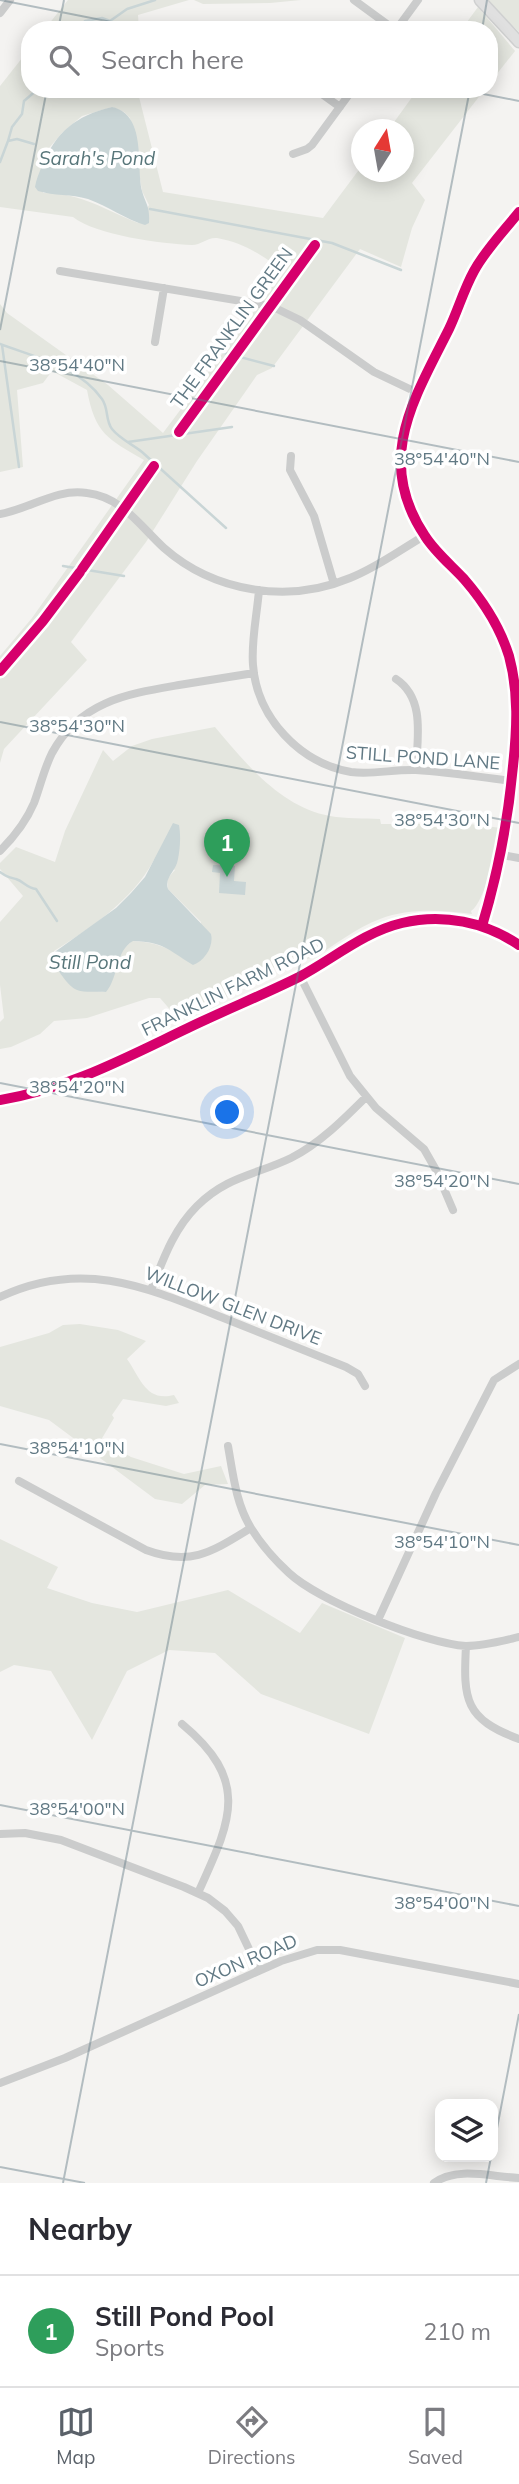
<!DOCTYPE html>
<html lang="en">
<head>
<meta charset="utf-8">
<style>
  :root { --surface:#fff; --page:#f2f2f3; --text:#2b2b33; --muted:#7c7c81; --line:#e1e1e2; --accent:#5a6169 }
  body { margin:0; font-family:Mulish,sans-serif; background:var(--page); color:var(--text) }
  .controls { position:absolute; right:21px; bottom:21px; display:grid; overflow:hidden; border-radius:14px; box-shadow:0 4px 18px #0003 }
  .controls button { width:63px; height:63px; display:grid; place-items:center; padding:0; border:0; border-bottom:2px solid var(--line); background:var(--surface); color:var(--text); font:35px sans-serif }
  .compass { position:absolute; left:351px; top:119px; width:63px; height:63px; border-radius:50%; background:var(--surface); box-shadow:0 4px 18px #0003; rotate:11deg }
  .you { position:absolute; left:228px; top:1113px; width:24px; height:24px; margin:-18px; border:5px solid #fff; border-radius:50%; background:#1a73e8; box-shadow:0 0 0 10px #1a73e833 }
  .badge { display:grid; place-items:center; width:46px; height:46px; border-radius:50%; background:var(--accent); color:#fff; font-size:23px; font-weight:700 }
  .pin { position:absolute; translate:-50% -58px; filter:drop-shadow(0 2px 4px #0008) }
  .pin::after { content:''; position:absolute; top:37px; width:24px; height:21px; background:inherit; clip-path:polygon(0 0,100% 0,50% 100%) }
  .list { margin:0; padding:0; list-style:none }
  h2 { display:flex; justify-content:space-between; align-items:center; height:91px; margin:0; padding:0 28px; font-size:30px }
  h2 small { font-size:23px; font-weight:400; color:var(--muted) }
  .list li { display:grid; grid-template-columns:46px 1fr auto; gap:21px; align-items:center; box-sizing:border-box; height:112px; padding:0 28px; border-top:2px solid var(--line) }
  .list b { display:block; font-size:26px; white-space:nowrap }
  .list p { margin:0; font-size:23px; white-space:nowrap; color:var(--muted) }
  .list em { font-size:23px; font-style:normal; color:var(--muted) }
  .icon { flex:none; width:38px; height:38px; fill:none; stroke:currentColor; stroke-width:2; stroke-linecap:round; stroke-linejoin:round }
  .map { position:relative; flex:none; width:519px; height:2183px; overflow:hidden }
  .search { position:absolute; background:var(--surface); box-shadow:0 4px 18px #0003; left:21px; right:21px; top:21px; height:77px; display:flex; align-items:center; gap:18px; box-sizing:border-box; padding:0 24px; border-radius:28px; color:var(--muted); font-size:26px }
  .sheet { height:203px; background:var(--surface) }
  nav { display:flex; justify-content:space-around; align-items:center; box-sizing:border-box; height:98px; border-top:2px solid var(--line); background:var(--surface); font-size:19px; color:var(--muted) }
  nav a { display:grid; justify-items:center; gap:4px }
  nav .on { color:var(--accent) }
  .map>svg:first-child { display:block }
  .green { fill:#e4e6df; fill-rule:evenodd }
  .water { fill:#c9d5d6 }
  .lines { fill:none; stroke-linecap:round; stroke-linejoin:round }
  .stream { stroke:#c9d5d6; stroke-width:2.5 }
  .major-casing { stroke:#cfd0d0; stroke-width:13 }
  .minor { stroke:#cbcccc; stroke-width:8 }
  .major { stroke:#e0e0e0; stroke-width:10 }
  .cycleway-casing { stroke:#fff; stroke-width:15 }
  .cycleway { stroke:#d6006c; stroke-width:10 }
  .ticks { fill:none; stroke:#617984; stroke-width:2; stroke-opacity:0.45 }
  .labels { text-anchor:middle; stroke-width:7; stroke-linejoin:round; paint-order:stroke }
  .street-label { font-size:18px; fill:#617984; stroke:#fff }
  .water-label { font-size:19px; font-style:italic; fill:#58767a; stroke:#fff }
  .ticks-label { font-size:18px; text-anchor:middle; fill:#617984; stroke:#fff; stroke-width:7; stroke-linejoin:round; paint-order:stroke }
</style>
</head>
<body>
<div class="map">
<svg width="519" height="2183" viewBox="0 0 519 2183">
  <rect width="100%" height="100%" fill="#f4f3f1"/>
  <path class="green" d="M68,0h121l-51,15 1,15h-95z
    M194,0h107l-31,3 -67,1z
    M487,0h32v32z
    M478,7l37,44 -26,33v-54h-28z
    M30,48v41h107l26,103 160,26 38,-51 1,5h42v-42l-15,-1 29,-40h67l-73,94 13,17 -13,28 -11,39 -41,-18 -88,119 -15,7 -60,86 -51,81 -75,100 16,18 -83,89 -4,14v-107l32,-38 112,-158c-36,-21 -49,-26 -57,-70l-35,-19 -9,12 -26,7 6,77 -23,5v-168l7,9 101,72 55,48 121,-162c-23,-16 -39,-28 -67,-33 -9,-1 -16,7 -25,7 -29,-1 -97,-10 -119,-28l-73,-10v-121zM112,107l12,5 6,6 12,73 7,14 -11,18c-33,-13 -58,-31 -95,-30l2,-33 4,-12 13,-15 20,-17z
    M215,727c31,37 66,80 115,89 16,3 34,2 50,3l1,5h89l31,4c-4,17 -16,75 -30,83l1,3c-31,-4 -63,-6 -92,5 -23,8 -45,26 -66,39l-11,1 -6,-4 -52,28 -3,7 -62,31 -20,-23h-11l-62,20 -33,3 -14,13 -29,13 -11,2v-27l4,-4 -4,-33v-63l23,-26 -23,-27v-6l16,-16 39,15 10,-31 38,-81 10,11 19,-15 20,-7zM154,860l21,10 -8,9 1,10 33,33 -14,39c-17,-14 -33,-19 -55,-20l-10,9 -17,42c-37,-5 -29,0 -52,-31l1,-10c39,-24 78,-51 100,-91z
    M80,1324l38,6 28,11 -19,18c14,20 19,43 47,36l5,8 -13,3 -43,-7 -11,16 2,3 -13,22 30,17 53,17 37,-8 7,18 -23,1 -23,19 -27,-5 -106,-79 -49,-14v-59l49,-14 14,-8z
    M0,1539l58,28 -11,21 45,15 45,9 91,-22 72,43 22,-30 83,35 -36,96 -108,-40 -46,-41 -46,-3 -42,21 -35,69 -41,-69 -37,-6 -14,7z"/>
  <path class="water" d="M112,107c35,8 24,58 30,84 4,14 8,15 7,32l-4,2c-20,-6 -37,-19 -57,-26 -17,-5 -34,-3 -50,-8l-3,-4c1,-7 4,-14 7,-21 14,-34 33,-50 70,-59z
    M173,823l6,2c2,11 1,24 -1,34 -2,13 -14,18 -10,30l43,45c3,12 -6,27 -18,31 -25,-15 -29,-23 -60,-24 -18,10 -14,36 -27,51 -9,-1 -21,1 -29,-2 -10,-4 -25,-27 -25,-36l64,-46 15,-15 14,-16z
    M213,865l22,1 -1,15 12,1 -1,13 -26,-2 1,-20 -8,-1z"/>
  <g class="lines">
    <path class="stream" d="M79,30l6,-9 17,-3 8,3 17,-12 28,-9
      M8,141l4,-14 10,-13 2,-13 14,-12
      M0,162l8,-21 9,-2 17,5
      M150,209l182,34 69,27
      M0,344c37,14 78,22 102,55 7,10 3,21 10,30 8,10 20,15 30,23 28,25 56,51 84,76
      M2,345l17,122
      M221,352l53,14
      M128,442l104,-15
      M63,566l61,10
      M0,872c7,5 8,5 16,7 7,2 11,9 20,10l21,32"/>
    <defs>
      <path id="major" d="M480,0l39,42"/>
    </defs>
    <use href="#major" class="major-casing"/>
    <path class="minor" d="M354,0l41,30
      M0,13l10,-13
      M396,30l22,-30
      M315,89l25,18
      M293,154l14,-5 5,-4 41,-56
      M60,271l211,35 29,14 74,52 42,20
      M155,342l9,-54
      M291,456l-1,14 24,46 20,68
      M0,514c30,-5 56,-26 87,-21 35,4 53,33 77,55 50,44 124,56 186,30 26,-10 50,-28 74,-42
      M259,590c-2,25 -8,51 -6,75 4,53 47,98 98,107 22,3 43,-3 65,-2 32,2 64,7 96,11
      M396,679c30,20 21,60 20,91
      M0,851c14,-14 26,-29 34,-48 6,-16 10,-34 18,-50 28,-52 75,-59 127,-68 25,-4 50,-8 75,-12
      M502,855l17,3
      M482,926c16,-53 26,-104 31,-160 4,-37 6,-73 -4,-110 -9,-29 -25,-54 -45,-77 -13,-14 -29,-27 -39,-43 -51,-76 -11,-137 24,-207 9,-19 15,-40 25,-58 12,-22 30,-40 45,-59
      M300,976l50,100 26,32 48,41 12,21 17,40
      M0,1100c68,-11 127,-43 188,-72 37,-18 75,-33 111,-51 34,-18 65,-45 103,-54 41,-10 83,-1 117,22
      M151,1290c12,-30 22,-60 46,-84 30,-30 59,-31 94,-48 28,-14 53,-39 75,-61
      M0,1297c81,-38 144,-11 221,20 42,17 84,34 125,50l12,7 7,12
      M228,1446c5,28 8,58 23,82 10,16 25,33 38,45 30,28 137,71 177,73 18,0 36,-5 53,-9
      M19,1481l127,69c46,17 67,1 105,-22
      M378,1620l58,-127 58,-113 25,-16
      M466,1646c-3,54 -1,73 53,93
      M182,1724c70,58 48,98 16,169
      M0,1834l25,-1 36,7 123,47 24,11 17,13 13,15 21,44
      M0,2083l65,-25 216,-97 36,-11h23l179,34
      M434,2183c23,-17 58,-6 85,-5"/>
    <use href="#major" class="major"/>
    <defs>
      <path id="cycleway" d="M179,432l136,-187
        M82,569l72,-103
        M0,671l43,-50 37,-49
        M482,926c16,-53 26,-104 31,-160 4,-37 6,-73 -4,-110 -9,-29 -25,-54 -45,-77 -13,-14 -29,-27 -39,-43 -51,-76 -11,-137 24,-207 9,-19 15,-40 25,-58 12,-22 30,-40 45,-59
        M0,1100c68,-11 127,-43 188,-72 37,-18 75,-33 111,-51 34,-18 65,-45 103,-54 41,-10 83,-1 117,22"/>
    </defs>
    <use href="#cycleway" class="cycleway-casing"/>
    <use href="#cycleway" class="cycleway"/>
  </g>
  <path class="ticks" d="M0,0l152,30M58,30l6,-30M482,30l5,-30M458,89l61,12M0,330l47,-241M0,361l519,101M0,722l519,101M0,1083l519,101M0,1444l519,101M0,1805l519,101M493,2149l26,-135M0,2167l85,16M63,2183l407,-2094M486,2183l5,-26"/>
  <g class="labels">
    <g class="street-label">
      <text transform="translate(232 328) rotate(-54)" y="6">THE FRANKLIN GREEN</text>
      <text transform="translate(423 758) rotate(4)" y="6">STILL POND LANE</text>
      <text transform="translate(233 987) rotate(-26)" y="6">FRANKLIN FARM ROAD</text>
      <text transform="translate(233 1306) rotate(21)" y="6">WILLOW GLEN DRIVE</text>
      <text transform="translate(246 1961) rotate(-23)" y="6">OXON ROAD</text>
    </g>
    <g class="water-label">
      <text x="97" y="165">Sarah's Pond</text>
      <text x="90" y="969">Still Pond</text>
    </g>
  </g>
  <g class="ticks-label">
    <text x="77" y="371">38°54'40"N</text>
    <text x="442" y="465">38°54'40"N</text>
    <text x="77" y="732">38°54'30"N</text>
    <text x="442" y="826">38°54'30"N</text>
    <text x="77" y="1093">38°54'20"N</text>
    <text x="442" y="1187">38°54'20"N</text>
    <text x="77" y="1454">38°54'10"N</text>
    <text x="442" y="1548">38°54'10"N</text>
    <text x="77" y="1815">38°54'00"N</text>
    <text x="442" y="1909">38°54'00"N</text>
  </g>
</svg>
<div class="controls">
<button><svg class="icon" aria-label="layers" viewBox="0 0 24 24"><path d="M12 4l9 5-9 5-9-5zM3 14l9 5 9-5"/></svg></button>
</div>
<svg class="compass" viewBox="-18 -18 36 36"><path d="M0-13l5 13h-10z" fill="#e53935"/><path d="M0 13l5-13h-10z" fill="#7c7c81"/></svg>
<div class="you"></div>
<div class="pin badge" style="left:227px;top:877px;background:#2e9e5b">1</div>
<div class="search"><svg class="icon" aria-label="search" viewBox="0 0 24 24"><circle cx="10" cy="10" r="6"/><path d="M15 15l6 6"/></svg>Search here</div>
</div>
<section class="sheet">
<h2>Nearby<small></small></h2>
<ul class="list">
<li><span class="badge" style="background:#2e9e5b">1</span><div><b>Still Pond Pool</b><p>Sports</p></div><em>210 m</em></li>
</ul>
</section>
<nav>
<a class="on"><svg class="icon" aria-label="map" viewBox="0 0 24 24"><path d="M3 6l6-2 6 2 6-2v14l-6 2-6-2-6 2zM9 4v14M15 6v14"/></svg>Map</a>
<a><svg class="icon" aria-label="directions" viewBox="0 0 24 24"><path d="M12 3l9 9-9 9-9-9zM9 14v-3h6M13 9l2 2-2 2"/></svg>Directions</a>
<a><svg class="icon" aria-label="saved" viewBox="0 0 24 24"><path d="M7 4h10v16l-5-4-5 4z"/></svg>Saved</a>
</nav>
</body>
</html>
